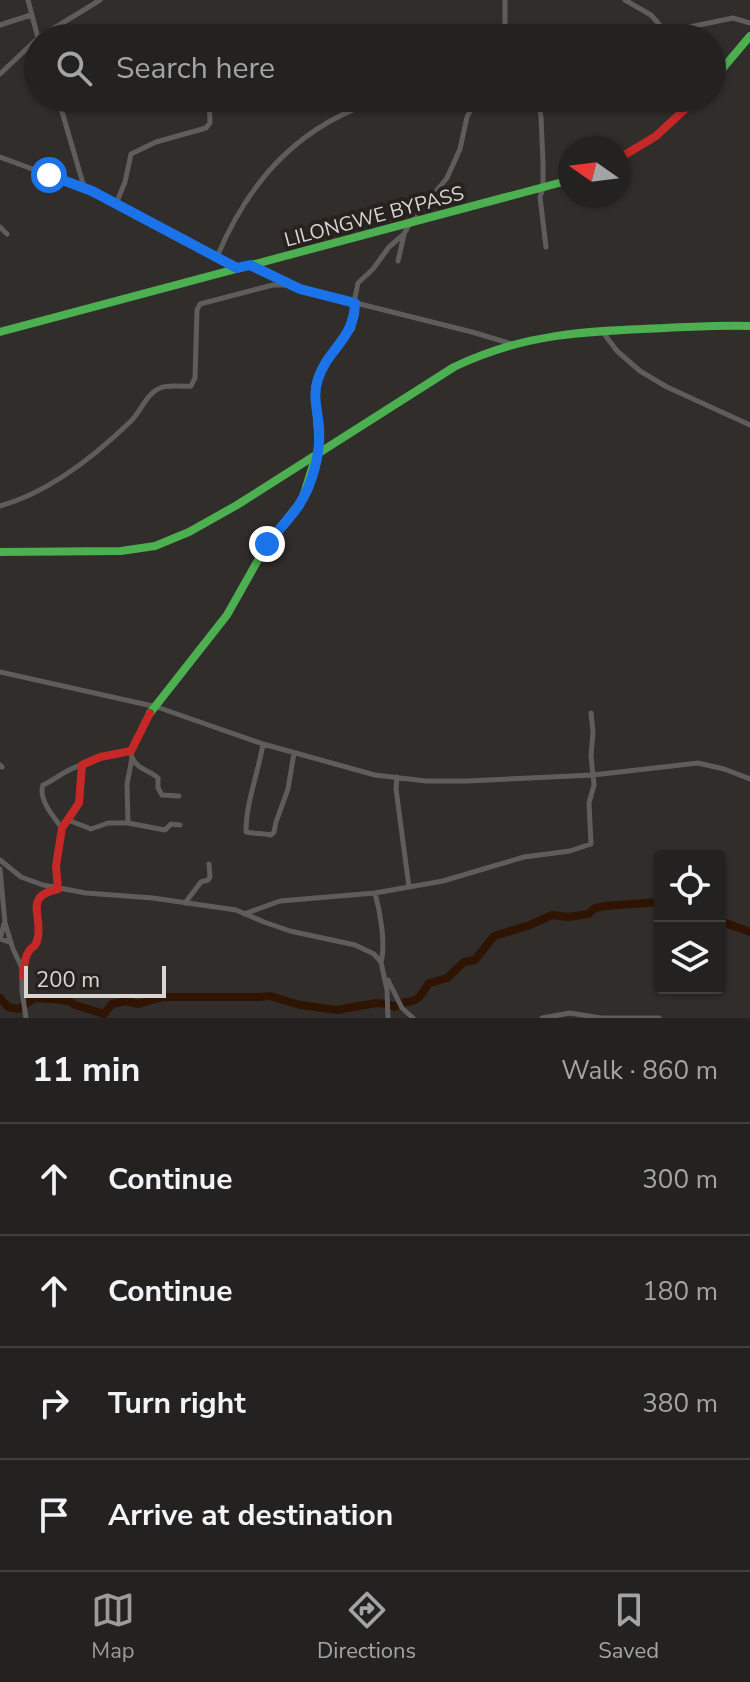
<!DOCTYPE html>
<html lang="en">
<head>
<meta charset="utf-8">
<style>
  :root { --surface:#242220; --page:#2c2a29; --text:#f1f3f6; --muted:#a3a4a5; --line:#413f3e; --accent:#9e9a98 }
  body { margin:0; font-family:"Nunito Sans",sans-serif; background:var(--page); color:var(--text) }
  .controls { position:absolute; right:24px; bottom:24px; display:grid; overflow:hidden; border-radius:8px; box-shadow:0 2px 6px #0004 }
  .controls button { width:72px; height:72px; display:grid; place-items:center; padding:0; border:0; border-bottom:2px solid var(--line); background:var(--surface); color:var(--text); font:40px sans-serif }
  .compass { position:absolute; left:558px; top:136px; width:72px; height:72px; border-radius:50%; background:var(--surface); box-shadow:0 2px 6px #0004; rotate:284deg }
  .scale { position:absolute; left:24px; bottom:20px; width:142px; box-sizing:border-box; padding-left:8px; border:4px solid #d9d5d3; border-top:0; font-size:22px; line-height:28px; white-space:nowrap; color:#d9d5d3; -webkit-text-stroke:6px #28221f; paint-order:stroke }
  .stop { position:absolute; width:24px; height:24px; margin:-18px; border:6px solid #1a73e8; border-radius:50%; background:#fff }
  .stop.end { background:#1a73e8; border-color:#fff; box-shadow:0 2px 8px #0008 }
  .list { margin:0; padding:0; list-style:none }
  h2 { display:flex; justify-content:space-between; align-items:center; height:104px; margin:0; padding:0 32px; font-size:34px }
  h2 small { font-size:26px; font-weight:400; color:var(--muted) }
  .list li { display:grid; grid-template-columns:52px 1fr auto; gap:24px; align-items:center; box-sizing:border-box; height:112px; padding:0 32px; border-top:2px solid var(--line) }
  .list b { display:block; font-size:30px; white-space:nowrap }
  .list em { font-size:26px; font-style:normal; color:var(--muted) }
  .icon { flex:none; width:44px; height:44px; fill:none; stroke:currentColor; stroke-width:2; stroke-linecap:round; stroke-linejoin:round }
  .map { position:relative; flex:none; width:750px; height:1018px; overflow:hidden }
  .search { position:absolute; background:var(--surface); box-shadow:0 2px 6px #0004; left:24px; right:24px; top:24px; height:88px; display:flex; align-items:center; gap:20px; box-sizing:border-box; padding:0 28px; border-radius:44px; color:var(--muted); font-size:30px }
  .sheet { height:552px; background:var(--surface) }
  nav { display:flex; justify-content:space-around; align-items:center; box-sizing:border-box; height:112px; border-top:2px solid var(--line); background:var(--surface); font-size:22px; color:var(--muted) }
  nav a { display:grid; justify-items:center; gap:4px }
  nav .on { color:var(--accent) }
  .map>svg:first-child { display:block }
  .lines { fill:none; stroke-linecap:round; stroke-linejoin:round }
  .river { stroke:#2f1404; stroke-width:8 }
  .street { stroke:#5f5d5b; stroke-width:5 }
  .fast { stroke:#4caf50; stroke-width:8 }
  .jam { stroke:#c62828; stroke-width:8 }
  .route { stroke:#1a73e8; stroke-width:10 }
  .labels { text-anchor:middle; stroke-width:8; stroke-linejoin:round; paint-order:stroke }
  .street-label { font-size:20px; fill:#d9d5d3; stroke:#28221f }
</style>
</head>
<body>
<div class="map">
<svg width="750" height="1018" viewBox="0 0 750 1018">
  <rect width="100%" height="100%" fill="#302d2a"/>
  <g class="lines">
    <path class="river" d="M720,921l30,11
      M0,998l8,9 11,2 15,-11 20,1 15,2 6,4 29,9 8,-10 14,-3 12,3 25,-7h97l10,-1 30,9 37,5 39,-7 11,1 8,3c7,-7 16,-3 23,-9 4,-3 8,-11 11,-15l18,-5 17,-16 11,-2 19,-24 36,-11 22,-10 16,2 20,-3 7,-6 10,-2 55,-4"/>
    <path class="street" d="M28,0l10,38
      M625,0l26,15 14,16
      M0,25l31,-10
      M38,38l62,-38
      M503,38l2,-15v-23
      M636,38l97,-20 17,5
      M0,74l38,-36
      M58,98l26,89
      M538,98l3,19 2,46v25l-3,9 6,50
      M0,157l92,34 145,77
      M116,204l9,-22 6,-28 25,-12 50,-14 4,-5 -1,-25
      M0,227l7,7
      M217,257c33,-79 85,-135 169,-159
      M398,261l6,-26
      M251,265l49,24 172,43 40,12
      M354,302l4,-19 15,-14 16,-22 15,-13 6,-11 37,-45 13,-29 7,-32 10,-19
      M602,331l15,20 23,20 27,16 83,38
      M0,506c50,-14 95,-50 131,-85 10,-10 16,-28 29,-33 9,-4 21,-1 31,-2l4,-8 2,-68 3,-6 73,-19h20
      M0,672l157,35 106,37 112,31 51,6h41l126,-6 105,-12 26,6 26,10
      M263,744c-5,30 -17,58 -17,88 9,2 16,1 25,3l3,-3 2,-10 12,-33 6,-36
      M133,759c5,11 17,11 25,19v10l4,7 17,1
      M0,765l2,2
      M397,777l-1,12 13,98
      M68,820l23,9 17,-6h20l-1,-39 5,-26 -1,-7
      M128,823l37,7 6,-6 9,1
      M62,828c-9,-12 -24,-29 -19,-43 14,-6 24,-17 39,-20
      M0,860l21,17 22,8 43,8 67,5 83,12 28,12 26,9 65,14 19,9 7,8 6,28 1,28
      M0,869l5,54 8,26 9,19v23l4,27
      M375,893c5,18 11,51 6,69
      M185,903l16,-21 7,-2 2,-3 -1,-13
      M244,914l36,-13 95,-8 68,-12 81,-24 46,-6 21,-7 -2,-41 5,-18 -3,-29 2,-24 -2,-19
      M4,924l-4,15 10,3
      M388,980l14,28 11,10
      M542,1018l28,-5 31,5h58"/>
    <path class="fast" d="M712,81l38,-45
      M0,332l570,-152
      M0,552l121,-1 34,-5 34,-14 48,-27 217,-138c70,-34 134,-36 210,-39 29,-1 57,-3 86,-2
      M150,713l77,-98 40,-71 35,-44 17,-54 -4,-55 2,-11 5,-12 29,-40 4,-15v-10"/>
    <path class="jam" d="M618,159l38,-23 41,-38
      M23,976c1,-8 1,-18 6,-25 5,-7 5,-2 8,-10 8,-24 -16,-44 21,-52l-2,-23 6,-38 17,-25 3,-38 18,-8 31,-6 19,-38"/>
  </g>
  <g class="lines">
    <path class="route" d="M49,175l43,16 145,77 13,-3 50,24 55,14c-1,37 -27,45 -37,76 -6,17 0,32 1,49 2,25 -7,57 -20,77 -9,14 -22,26 -32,39"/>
  </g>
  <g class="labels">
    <g class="street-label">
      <text transform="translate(374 216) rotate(-15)" y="7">LILONGWE BYPASS</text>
    </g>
  </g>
</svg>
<div class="controls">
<button><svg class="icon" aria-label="locate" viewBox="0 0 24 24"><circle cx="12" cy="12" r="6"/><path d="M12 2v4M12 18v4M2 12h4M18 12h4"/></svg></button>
<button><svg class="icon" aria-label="layers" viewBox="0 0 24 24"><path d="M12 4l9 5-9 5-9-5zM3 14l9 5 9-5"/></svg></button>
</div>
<svg class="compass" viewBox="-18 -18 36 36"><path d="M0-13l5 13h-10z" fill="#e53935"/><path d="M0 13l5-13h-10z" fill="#a3a4a5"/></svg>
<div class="scale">200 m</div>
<div class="stop" style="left:49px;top:175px"></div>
<div class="stop end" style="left:267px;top:544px"></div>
<div class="search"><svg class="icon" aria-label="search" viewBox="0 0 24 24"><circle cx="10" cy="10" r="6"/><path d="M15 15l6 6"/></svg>Search here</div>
</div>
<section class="sheet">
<h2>11 min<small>Walk · 860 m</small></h2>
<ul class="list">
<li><svg class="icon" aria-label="ahead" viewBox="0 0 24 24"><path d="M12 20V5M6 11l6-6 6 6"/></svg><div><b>Continue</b></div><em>300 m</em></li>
<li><svg class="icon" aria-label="ahead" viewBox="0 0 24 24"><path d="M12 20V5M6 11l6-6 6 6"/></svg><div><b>Continue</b></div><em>180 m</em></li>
<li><svg class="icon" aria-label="right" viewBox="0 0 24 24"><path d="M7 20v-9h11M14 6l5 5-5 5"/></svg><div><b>Turn right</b></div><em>380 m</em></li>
<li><svg class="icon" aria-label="arrive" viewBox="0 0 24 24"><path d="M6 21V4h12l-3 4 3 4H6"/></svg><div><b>Arrive at destination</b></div></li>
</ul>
</section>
<nav>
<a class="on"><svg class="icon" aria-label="map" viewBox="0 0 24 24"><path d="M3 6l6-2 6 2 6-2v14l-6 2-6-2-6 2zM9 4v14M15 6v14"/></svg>Map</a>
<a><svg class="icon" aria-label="directions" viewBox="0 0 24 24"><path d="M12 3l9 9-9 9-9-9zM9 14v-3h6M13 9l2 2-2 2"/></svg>Directions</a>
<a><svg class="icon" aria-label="saved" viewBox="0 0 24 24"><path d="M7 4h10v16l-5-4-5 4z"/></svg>Saved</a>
</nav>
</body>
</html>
